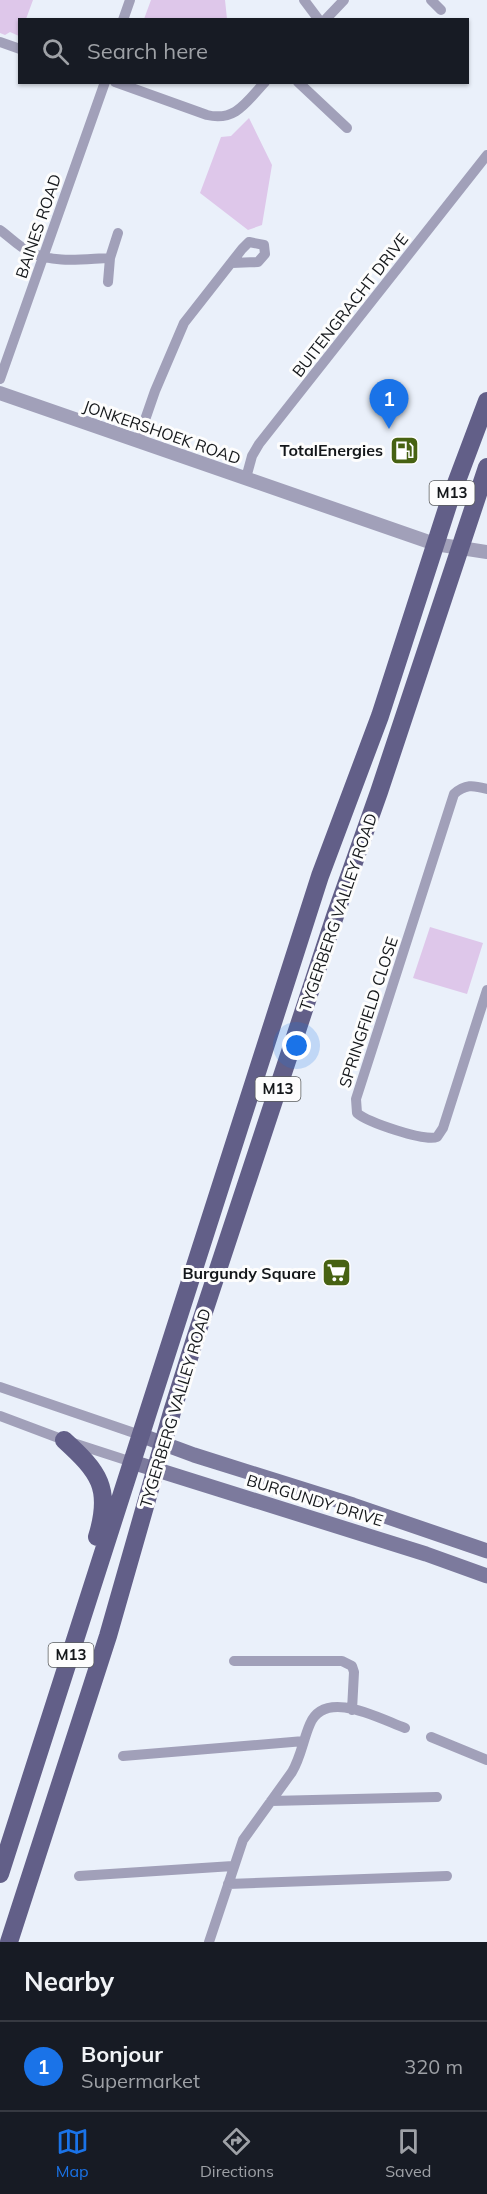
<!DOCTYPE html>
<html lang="en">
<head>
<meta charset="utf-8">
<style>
  :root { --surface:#171b24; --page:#20242c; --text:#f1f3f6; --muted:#9ea1a6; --line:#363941; --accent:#1a73e8 }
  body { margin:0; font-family:Mulish,sans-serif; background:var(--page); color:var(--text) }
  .you { position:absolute; left:297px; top:1046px; width:21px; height:21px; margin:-15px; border:4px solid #fff; border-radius:50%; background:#1a73e8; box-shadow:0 0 0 9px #1a73e833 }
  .badge { display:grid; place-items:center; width:39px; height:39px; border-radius:50%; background:var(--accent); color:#fff; font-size:20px; font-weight:700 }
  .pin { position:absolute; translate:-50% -50px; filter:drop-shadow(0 2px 3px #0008) }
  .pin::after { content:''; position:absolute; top:32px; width:21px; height:18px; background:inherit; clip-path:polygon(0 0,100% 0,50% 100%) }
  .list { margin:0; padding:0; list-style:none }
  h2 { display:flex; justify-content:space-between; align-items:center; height:78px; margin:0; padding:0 24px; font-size:26px }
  h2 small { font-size:20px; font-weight:400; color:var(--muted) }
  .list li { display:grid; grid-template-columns:39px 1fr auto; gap:18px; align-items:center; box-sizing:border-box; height:90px; padding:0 24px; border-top:2px solid var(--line) }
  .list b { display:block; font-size:22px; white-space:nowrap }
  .list p { margin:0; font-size:20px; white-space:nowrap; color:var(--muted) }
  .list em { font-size:20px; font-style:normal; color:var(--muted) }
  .icon { flex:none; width:33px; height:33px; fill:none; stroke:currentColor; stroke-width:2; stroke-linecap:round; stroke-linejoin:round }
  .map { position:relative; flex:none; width:487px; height:1942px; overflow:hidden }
  .search { position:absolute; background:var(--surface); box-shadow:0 2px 4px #0004; left:18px; right:18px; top:18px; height:66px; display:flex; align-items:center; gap:15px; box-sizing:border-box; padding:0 21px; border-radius:0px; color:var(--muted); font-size:22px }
  .sheet { height:168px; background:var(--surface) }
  nav { display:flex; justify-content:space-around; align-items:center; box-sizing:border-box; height:84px; border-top:2px solid var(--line); background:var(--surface); font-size:16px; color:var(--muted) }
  nav a { display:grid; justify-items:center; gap:3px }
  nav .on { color:var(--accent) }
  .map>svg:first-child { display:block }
  .green { fill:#dec7ea }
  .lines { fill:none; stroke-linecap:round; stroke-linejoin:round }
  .minor { stroke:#a1a0b9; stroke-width:10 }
  .tertiary { stroke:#a1a0b9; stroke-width:14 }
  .secondary { stroke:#7c7a9d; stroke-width:15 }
  .primary { stroke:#625f88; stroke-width:18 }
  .labels { text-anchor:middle; stroke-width:6; stroke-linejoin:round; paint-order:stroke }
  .shield { fill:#fdfdfd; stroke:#5a5c5e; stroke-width:1.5 }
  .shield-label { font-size:15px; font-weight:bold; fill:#14171a }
  .street-label { font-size:16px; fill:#14171a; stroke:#fdfdfd }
  .poi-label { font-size:16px; font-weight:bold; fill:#14171a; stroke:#fdfdfd; text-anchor:end }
</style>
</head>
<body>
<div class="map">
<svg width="487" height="1942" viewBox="0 0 487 1942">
  <rect width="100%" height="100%" fill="#eaf0fa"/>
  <path class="green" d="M0,0h33l-7,19 -6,1 -1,16 -9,-4 -5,3 -5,-2z
    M151,0h74l2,19h-83z
    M249,118l23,47 -10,60 -14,5 -48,-37 21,-56 10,-1z
    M430,927l53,16 -16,51 -54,-16z"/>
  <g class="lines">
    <path class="minor" d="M304,0l15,20
      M431,0l10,10
      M123,20l7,-20
      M325,20l19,-20
      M0,42l20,7
      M115,82l92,33c29,7 40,-14 58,-33
      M298,82l49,46
      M0,230c10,7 19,17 30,22 25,12 53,7 80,6
      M108,282l2,-24 8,-25
      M0,379l105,-297
      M138,440l17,-49 29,-68 58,-74 7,-7 15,3 1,9 -7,8 -26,1
      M246,478l6,-22 7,-12 228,-289
      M487,789c-14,-4 -22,-5 -33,5l-98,305 1,14c10,9 68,29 80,24l6,-9 44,-138
      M0,1387l140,48
      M0,1416l64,24 68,22
      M234,1661h108l10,5 2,6 -2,38
      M431,1737l56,23
      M123,1756l181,-15
      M271,1801l166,-4
      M79,1876l154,-10
      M228,1884l219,-8
      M209,1942l34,-102 49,-68c9,-15 11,-32 18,-48 15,-36 70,-5 95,4"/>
    <path class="tertiary" d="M0,393l435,151 52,8"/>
    <path class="secondary" d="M140,1435l54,20 159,50 134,46
      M132,1462l294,92 61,22"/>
    <path class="primary" d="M64,1440c35,32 48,48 33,97
      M0,1874l320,-998 60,-160 69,-214 38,-101
      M9,1942l99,-306 64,-224 23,-73 140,-423 44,-124 108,-325"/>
  </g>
  <defs>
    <symbol id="fuel-square" viewBox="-11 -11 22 22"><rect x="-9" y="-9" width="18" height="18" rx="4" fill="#476212" stroke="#fdfdfd"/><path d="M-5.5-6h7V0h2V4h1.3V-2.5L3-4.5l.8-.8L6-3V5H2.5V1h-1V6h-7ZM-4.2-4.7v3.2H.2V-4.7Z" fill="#fff"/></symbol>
    <symbol id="supermarket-square" viewBox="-11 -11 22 22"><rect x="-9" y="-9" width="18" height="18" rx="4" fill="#476212" stroke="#fdfdfd"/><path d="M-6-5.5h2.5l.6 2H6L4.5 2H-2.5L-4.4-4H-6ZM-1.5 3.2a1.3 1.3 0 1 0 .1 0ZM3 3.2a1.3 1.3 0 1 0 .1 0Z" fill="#fff"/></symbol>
  </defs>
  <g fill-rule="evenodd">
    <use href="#fuel-square" x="388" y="434" width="33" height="33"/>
    <use href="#supermarket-square" x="320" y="1256" width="33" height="33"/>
  </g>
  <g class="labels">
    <g class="shield">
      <rect x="429.5" y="481" width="45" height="24" rx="4.5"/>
      <rect x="255.5" y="1077" width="45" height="24" rx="4.5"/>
      <rect x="48.5" y="1643" width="45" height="24" rx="4.5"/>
    </g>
    <g class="shield-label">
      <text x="452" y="498">M13</text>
      <text x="278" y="1094">M13</text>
      <text x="71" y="1660">M13</text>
    </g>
    <g class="street-label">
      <text transform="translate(38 226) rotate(-71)" y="6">BAINES ROAD</text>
      <text transform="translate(350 305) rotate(-52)" y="6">BUITENGRACHT DRIVE</text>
      <text transform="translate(162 432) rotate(19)" y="6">JONKERSHOEK ROAD</text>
      <text transform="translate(338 912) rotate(-71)" y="6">TYGERBERG VALLEY ROAD</text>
      <text transform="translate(368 1012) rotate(-72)" y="6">SPRINGFIELD CLOSE</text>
      <text transform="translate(175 1408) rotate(-73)" y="6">TYGERBERG VALLEY ROAD</text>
      <text transform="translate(315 1500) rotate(17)" y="6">BURGUNDY DRIVE</text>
    </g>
    <g class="poi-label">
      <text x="383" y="456">TotalEnergies</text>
      <text x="316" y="1279">Burgundy Square</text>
    </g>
  </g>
</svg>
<div class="you"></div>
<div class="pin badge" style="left:389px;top:429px">1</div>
<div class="search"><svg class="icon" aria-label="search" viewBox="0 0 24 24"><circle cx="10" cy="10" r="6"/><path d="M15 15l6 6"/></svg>Search here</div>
</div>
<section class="sheet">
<h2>Nearby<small></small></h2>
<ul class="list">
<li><span class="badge">1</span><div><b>Bonjour</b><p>Supermarket</p></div><em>320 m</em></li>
</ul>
</section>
<nav>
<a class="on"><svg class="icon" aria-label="map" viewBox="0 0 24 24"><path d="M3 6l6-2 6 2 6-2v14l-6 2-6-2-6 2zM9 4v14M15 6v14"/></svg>Map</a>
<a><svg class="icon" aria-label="directions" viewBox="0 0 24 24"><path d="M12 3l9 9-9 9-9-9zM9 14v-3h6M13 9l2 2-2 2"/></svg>Directions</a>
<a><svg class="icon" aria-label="saved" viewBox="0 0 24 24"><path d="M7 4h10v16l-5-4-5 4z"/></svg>Saved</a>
</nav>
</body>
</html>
